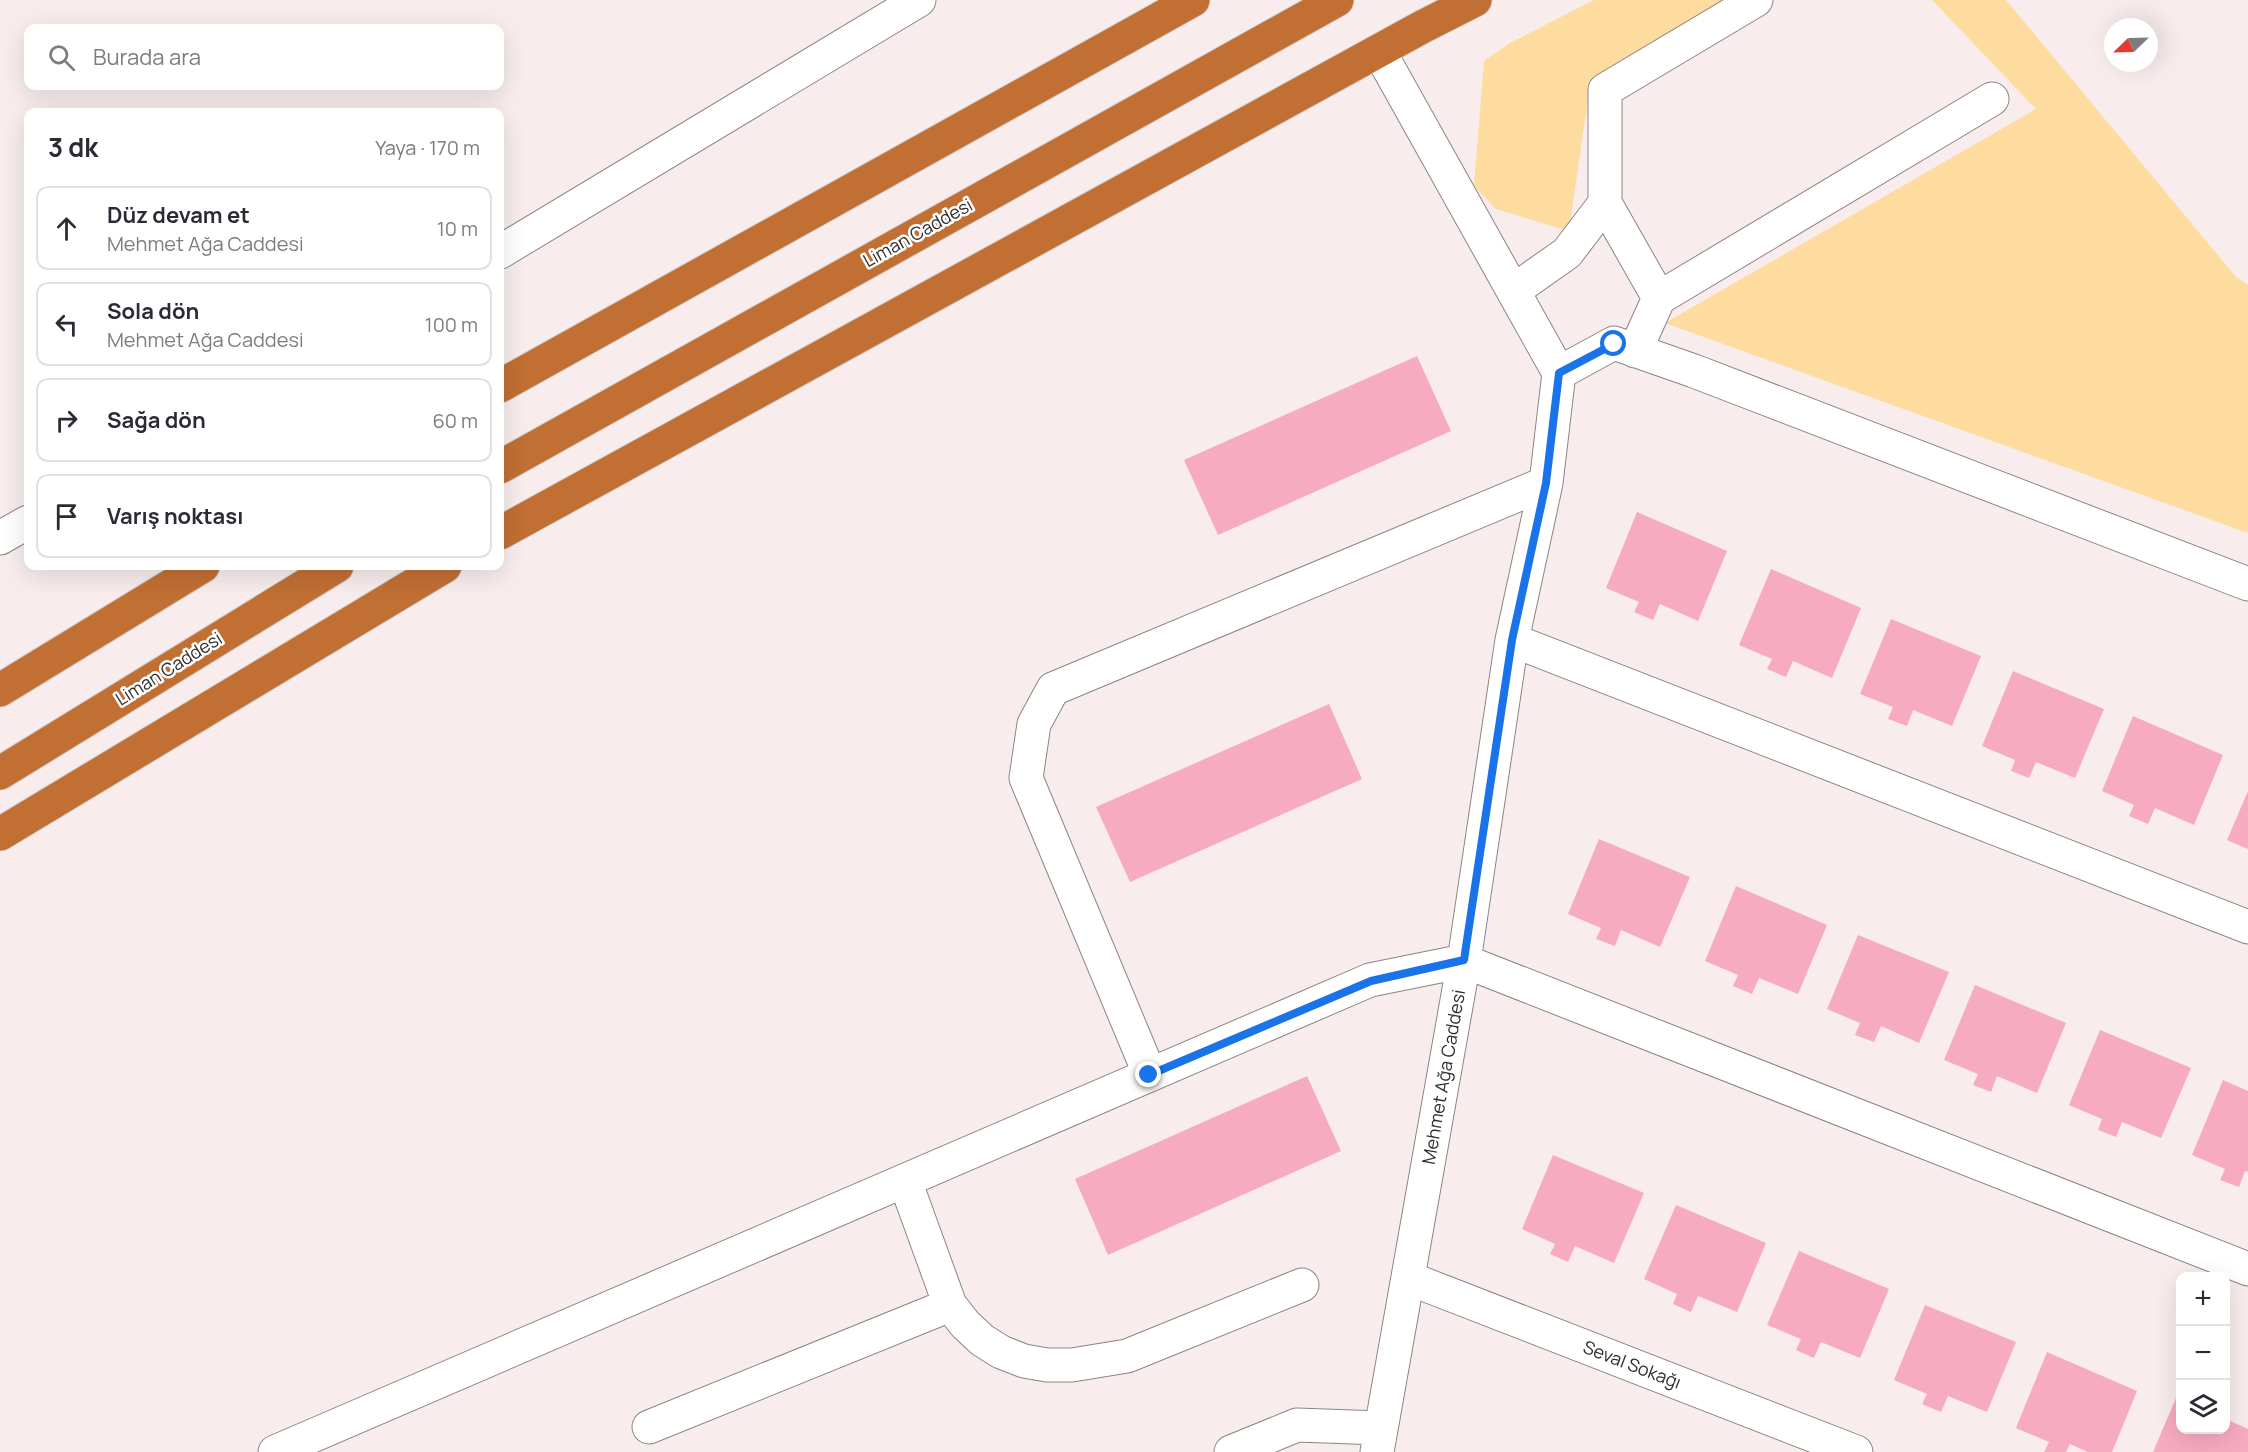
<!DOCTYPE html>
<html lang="tr">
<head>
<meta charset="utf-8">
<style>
  :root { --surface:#fff; --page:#f7f7f7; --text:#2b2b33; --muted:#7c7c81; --line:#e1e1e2 }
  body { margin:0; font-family:Manrope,sans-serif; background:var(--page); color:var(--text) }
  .controls { position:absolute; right:18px; bottom:18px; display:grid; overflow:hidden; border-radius:12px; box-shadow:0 6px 24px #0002 }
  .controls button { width:54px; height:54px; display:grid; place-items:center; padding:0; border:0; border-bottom:2px solid var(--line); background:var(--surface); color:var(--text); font:30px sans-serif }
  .compass { position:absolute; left:2104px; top:18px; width:54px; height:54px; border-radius:50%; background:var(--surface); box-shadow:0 6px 24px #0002; rotate:247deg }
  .stop { position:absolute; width:18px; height:18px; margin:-14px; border:4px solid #1a73e8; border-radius:50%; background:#fff }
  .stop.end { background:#1a73e8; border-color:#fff; box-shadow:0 2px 6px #0008 }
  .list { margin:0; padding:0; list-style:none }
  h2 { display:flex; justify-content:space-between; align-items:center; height:78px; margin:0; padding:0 24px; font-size:26px }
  h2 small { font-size:20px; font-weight:400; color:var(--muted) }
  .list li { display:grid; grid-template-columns:39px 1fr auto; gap:18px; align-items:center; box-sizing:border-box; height:84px; margin:0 12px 12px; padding:0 12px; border:2px solid var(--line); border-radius:12px }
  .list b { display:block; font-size:22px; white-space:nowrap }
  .list p { margin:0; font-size:20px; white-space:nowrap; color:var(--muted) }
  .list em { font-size:20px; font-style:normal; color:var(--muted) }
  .icon { flex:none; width:33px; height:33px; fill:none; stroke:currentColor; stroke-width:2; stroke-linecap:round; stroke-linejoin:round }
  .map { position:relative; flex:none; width:2248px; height:1452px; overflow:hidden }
  .search { position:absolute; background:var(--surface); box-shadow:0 6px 24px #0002; left:24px; top:24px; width:480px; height:66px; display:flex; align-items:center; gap:15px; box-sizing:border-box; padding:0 21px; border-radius:12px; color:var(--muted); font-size:22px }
  .panel { position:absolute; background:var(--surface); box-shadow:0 6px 24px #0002; left:24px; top:108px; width:480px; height:462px; border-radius:12px }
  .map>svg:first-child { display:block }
  .green { fill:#fedb9f }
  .building { fill:#f7abc0 }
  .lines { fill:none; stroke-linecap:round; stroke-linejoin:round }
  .minor-casing { stroke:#8d8482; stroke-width:35 }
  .highway-casing { stroke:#cecdcc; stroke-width:35 }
  .minor { stroke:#fff; stroke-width:33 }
  .highway { stroke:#c16f33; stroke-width:33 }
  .route { stroke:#1a73e8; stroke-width:8 }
  .labels { text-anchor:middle; stroke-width:5; stroke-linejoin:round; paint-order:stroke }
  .street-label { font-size:18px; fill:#312d2c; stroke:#fff }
</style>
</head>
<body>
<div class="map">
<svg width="2248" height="1452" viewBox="0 0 2248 1452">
  <rect width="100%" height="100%" fill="#f8edec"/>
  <path class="green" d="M1594,0h136l-140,85 -21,146 -73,-22 -22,-23 10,-125 26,-18z
    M1932,0h74l230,277 12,8v248l-583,-210 371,-214z"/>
  <path class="building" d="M1417,356l34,75 -233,104 -34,-75z
    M1637,512l90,39 -29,70 -38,-17 -7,16 -19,-8 5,-10 -33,-14z
    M1771,569l90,39 -29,70 -39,-17 -7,16 -19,-8 5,-10 -33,-14z
    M1891,619l90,37 -29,70 -39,-16 -6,16 -19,-7 5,-12 -33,-13z
    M2013,671l91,38 -29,69 -39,-16 -7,16 -18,-7 4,-11 -33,-14z
    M1329,704l33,75 -232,103 -34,-75z
    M2133,716l90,39 -29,70 -39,-17 -7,16 -19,-8 5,-11 -32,-14z
    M2248,791v58l-21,-9z
    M1599,839l91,38 -30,70 -39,-17 -6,16 -19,-7 5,-11 -33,-14z
    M1736,886l91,39 -29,69 -39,-16 -7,16 -19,-8 5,-11 -33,-14z
    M1858,935l91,37 -30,71 -38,-17 -7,16 -19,-7 5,-12 -33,-14z
    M1975,985l91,38 -29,70 -40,-17 -6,16 -18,-7 5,-11 -34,-14z
    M2100,1030l91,38 -30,70 -39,-16 -6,15 -18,-7 4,-11 -33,-14z
    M1307,1076l34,75 -233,104 -33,-76z
    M2223,1080l25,11v81l-3,-1 -6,16 -19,-7 5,-11 -33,-14z
    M1553,1155l91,38 -30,70 -39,-17 -7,16 -18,-8 5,-10 -33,-15z
    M1676,1205l90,38 -29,69 -39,-16 -7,16 -18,-8 4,-10 -33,-15z
    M1799,1251l90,38 -29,69 -39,-16 -7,16 -18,-8 5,-11 -34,-14z
    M1925,1305l91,37 -29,70 -39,-16 -7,16 -19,-8 5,-10 -33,-14z
    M2047,1352l90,39 -25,61h-24l-18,-8 -4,8h-22l5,-10 -33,-14z
    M2176,1398l4,2v30h46v-11l22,10v23h-95z"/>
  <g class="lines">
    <defs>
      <path id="minor" d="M1379,51l180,322
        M1605,203l54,95
        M500,252l419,-252
        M1513,291l54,-38 38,-50v-113l151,-90
        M1635,351l24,-53 333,-199
        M0,538l28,-16
        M1512,640l736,287
        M1150,1075l-124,-297 8,-54 19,-35 493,-206
        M905,1181l45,124 15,19 17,16 19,12 23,9 23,4h25l55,-9 175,-71
        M1408,1278l448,174
        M649,1427l301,-122
        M275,1452l1095,-472 94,-19 784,308
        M1231,1452l66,-27 84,3
        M1377,1452l87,-491 48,-321 34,-157 13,-110 55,-30 80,28 554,213"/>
      <path id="highway" d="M500,386l693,-386
        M500,467l837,-467
        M500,533l922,-506 53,-27
        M0,690l203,-124
        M0,773l337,-207
        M0,834l445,-268"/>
    </defs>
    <use href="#minor" class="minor-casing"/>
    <use href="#highway" class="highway-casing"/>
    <use href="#minor" class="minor"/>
    <use href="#highway" class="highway"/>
  </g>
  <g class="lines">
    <path class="route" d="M1149,1075l222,-94 93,-21 48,-320 34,-157 13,-110 55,-29"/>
  </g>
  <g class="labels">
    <g class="street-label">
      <text transform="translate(918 233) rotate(-29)" y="6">Liman Caddesi</text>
      <text transform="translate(169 669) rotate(-32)" y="6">Liman Caddesi</text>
      <text transform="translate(1444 1077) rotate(-80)" y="6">Mehmet Ağa Caddesi</text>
      <text transform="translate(1632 1365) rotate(21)" y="6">Seval Sokağı</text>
    </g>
  </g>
</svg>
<div class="controls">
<button>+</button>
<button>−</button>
<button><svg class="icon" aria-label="layers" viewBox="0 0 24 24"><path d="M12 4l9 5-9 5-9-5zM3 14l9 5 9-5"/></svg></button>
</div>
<svg class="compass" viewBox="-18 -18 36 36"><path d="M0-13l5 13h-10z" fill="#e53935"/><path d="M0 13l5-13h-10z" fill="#7c7c81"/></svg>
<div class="stop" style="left:1614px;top:344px"></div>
<div class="stop end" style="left:1149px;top:1075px"></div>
<div class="search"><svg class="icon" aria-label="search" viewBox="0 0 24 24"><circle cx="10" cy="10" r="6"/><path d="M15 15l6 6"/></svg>Burada ara</div>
<section class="panel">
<h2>3 dk<small>Yaya · 170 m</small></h2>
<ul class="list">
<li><svg class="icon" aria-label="ahead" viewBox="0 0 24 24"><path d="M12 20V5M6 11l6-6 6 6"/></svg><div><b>Düz devam et</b><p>Mehmet Ağa Caddesi</p></div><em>10 m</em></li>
<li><svg class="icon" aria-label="left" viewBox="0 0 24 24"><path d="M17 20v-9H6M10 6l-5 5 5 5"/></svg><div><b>Sola dön</b><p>Mehmet Ağa Caddesi</p></div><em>100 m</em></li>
<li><svg class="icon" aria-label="right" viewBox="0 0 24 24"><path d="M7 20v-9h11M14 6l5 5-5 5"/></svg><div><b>Sağa dön</b></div><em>60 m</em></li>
<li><svg class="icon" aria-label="arrive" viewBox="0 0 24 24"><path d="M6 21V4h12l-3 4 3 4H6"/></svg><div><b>Varış noktası</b></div></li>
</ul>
</section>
</div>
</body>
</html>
